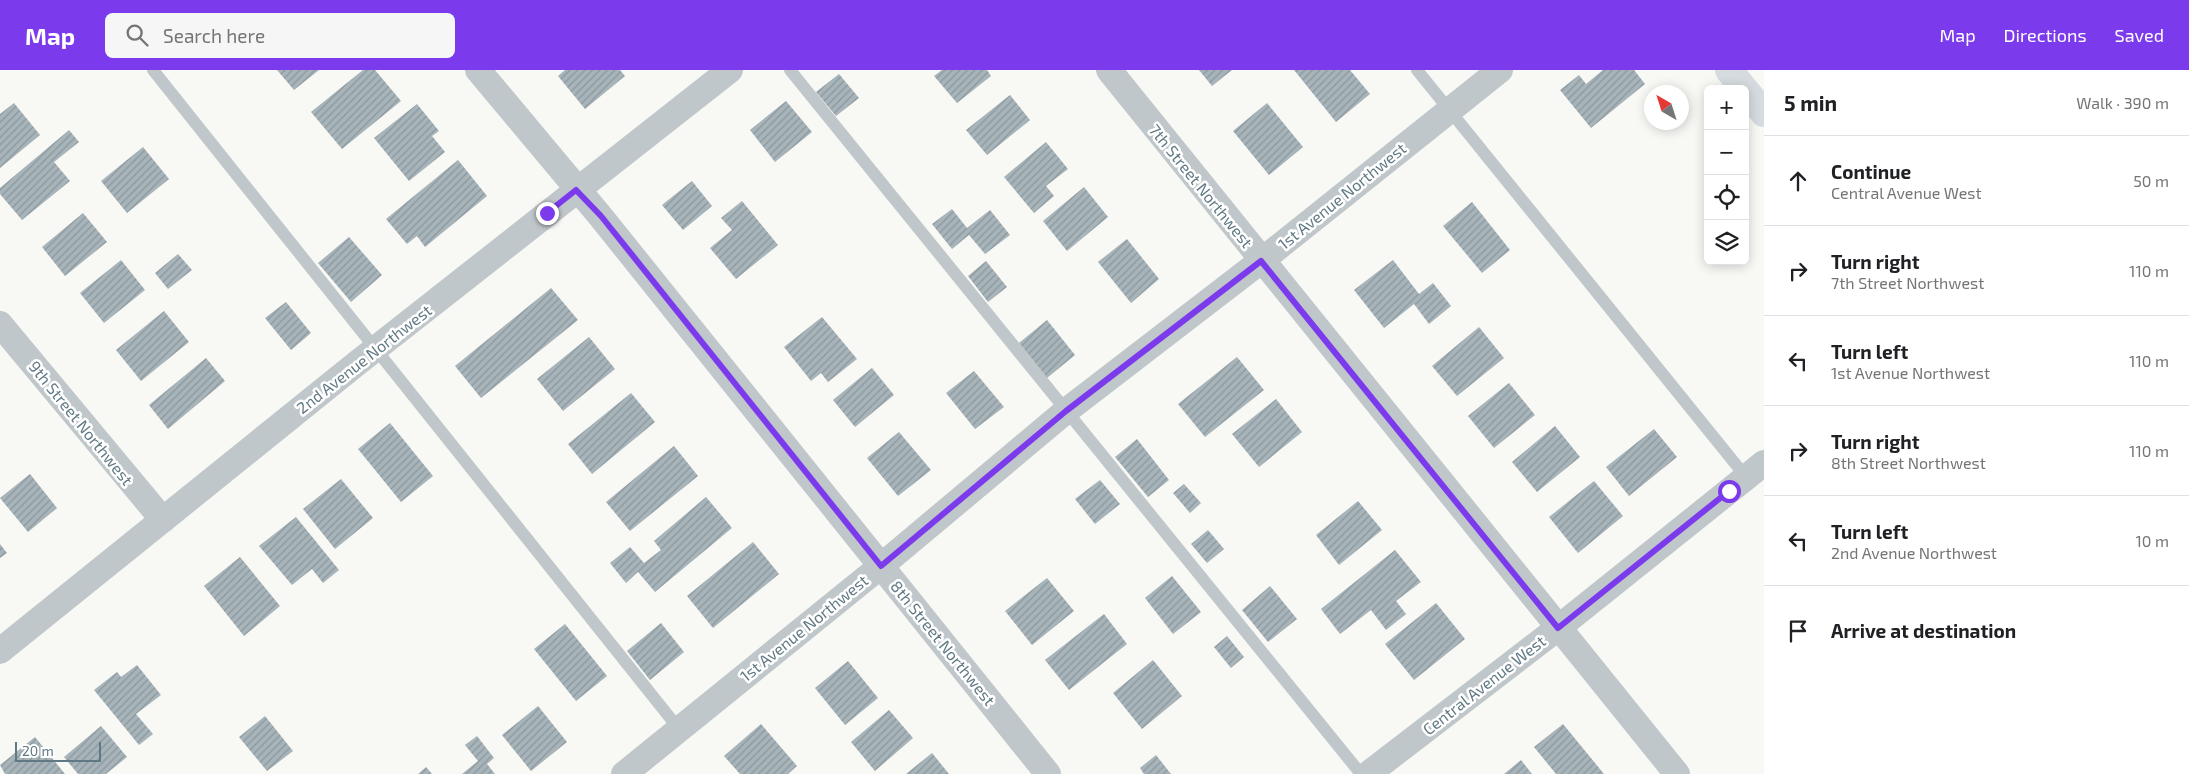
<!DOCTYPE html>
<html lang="en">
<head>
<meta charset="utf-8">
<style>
  :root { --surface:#fff; --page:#f6f6f6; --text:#202124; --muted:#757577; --line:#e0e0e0; --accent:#7c3aed }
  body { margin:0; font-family:"Exo 2",sans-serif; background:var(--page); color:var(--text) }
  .controls { position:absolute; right:15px; top:15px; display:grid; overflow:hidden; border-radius:8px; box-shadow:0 2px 12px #0003 }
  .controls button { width:45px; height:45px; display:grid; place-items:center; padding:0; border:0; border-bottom:1px solid var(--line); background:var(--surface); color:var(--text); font:25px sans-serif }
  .compass { position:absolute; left:1644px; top:15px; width:45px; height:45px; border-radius:50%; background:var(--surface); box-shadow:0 2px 12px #0003; rotate:321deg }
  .scale { position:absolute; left:15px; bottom:12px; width:86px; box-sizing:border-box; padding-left:5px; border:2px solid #607984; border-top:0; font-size:14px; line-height:18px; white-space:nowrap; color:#607984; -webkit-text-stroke:4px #fff; paint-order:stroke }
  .stop { position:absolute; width:15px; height:15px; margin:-11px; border:4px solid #7c3aed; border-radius:50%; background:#fff }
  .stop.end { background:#7c3aed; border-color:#fff; box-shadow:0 1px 5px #0008 }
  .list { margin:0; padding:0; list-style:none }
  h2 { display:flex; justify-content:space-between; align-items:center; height:65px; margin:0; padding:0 20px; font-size:21px }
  h2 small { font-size:16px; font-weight:400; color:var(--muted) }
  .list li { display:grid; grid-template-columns:32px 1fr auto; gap:15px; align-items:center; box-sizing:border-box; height:90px; padding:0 20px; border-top:1px solid var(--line) }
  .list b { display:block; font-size:19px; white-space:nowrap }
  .list p { margin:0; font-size:16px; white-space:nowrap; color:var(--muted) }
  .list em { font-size:16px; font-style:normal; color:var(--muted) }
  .icon { flex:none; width:28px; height:28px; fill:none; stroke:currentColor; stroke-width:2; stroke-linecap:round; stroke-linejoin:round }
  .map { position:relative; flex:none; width:1764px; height:704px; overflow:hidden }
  header { display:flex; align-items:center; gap:30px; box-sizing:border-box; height:70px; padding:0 25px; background:var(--accent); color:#fff }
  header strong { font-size:24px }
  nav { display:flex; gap:28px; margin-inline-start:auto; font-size:18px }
  .search { width:350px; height:45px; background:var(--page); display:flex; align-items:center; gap:12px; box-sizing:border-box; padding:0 18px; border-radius:8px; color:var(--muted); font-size:19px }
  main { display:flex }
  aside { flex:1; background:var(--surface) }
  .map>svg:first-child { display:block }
  .building { fill:url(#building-hatch) }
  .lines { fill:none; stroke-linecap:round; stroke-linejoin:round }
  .lane { stroke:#c0c7ca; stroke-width:12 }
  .street { stroke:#c0c7ca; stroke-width:26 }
  .secondary { stroke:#d5dbde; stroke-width:28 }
  .route { stroke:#7c3aed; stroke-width:6 }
  .labels { text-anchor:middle; stroke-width:5; stroke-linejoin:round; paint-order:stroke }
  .street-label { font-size:16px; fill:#607984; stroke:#fff }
</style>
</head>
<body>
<header>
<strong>Map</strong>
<div class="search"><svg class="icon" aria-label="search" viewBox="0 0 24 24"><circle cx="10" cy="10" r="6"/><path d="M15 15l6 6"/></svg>Search here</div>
<nav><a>Map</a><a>Directions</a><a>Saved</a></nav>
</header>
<main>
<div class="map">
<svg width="1764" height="704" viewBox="0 0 1764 704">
  <defs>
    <pattern id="building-hatch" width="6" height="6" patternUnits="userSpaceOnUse" patternTransform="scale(1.25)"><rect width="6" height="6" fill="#a7b4b9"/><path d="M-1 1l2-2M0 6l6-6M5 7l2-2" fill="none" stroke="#8b979c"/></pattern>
  </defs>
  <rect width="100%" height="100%" fill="#f8f8f5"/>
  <path class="building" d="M277,0h42l-25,20z
    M363,0h12l26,31 -59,48 -31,-37z
    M565,0h55l5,6 -40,33 -27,-33z
    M942,0h45l4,6 -34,27 -23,-27z
    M1199,0h33l-20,16z
    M1294,0h56l20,24 -34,28z
    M1603,0h31l11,14 -54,44 -31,-38 19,-15 7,9z
    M839,4l20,24 -23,18 -20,-24z
    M1010,25l20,25 -43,35 -21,-25z
    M786,31l26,31 -37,30 -25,-32z
    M14,33l26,32 -40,33v-54z
    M1267,33l36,44 -34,28 -36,-44z
    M417,34l22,27 -7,5 13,16 -36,29 -35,-43z
    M69,60l10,12 -25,20 16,19 -48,39 -22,-26v-6z
    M1046,72l22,27 -22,17 8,10 -20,17 -30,-36z
    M143,77l26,32 -42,34 -26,-32z
    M458,90l29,36 -62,51 -8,-11 -10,8 -21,-25z
    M692,111l20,25 -29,24 -21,-25z
    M1084,117l24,30 -41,34 -24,-30z
    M742,131l36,44 -42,34 -26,-31 22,-18 -11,-12z
    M1472,132l38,48 -28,23 -39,-47z
    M952,139l15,19 23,-18 20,25 -25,19 -16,-19 -17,14 -20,-25z
    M83,143l24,29 -42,34 -23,-29z
    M349,167l33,38 -31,27 -33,-39z
    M1127,169l32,40 -28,24 -33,-41z
    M178,184l14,16 -24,19 -13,-16z
    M121,190l24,30 -41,33 -24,-30z
    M1393,190l26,34 14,-11 18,23 -22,18 -15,-20 -30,24 -30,-38z
    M986,191l21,26 -19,15 -20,-26z
    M551,218l27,32 -97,78 -26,-32z
    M286,232l25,31 -20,17 -26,-32z
    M164,241l25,31 -48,39 -25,-31z
    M822,247l35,42 -29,23 -7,-9 -10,8 -27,-34z
    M1047,250l28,35 -28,23 -28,-35z
    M1479,257l25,31 -47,38 -25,-30z
    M589,267l26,32 -52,42 -26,-32z
    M1237,287l27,33 -59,47 -27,-33z
    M206,288l19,23 -57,48 -19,-24z
    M872,298l22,27 -39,32 -22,-27z
    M974,301l30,36 -29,22 -29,-36z
    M1509,313l26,32 -41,33 -26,-32z
    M631,323l24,29 -63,52 -24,-30z
    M1276,329l26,33 -43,35 -27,-33z
    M390,353l43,53 -32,26 -43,-53z
    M1555,356l25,31 -43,35 -25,-30z
    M1654,359l23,28 -48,39 -23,-29z
    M899,362l32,38 -33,26 -31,-38z
    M1137,369l32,41 -21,17 -33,-40z
    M674,376l24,30 -68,55 -24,-29z
    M30,404l27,34 -29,24 -28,-34z
    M341,409l32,39 -38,31 -32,-40z
    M1100,410l20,24 -25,20 -20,-25z
    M1594,411l29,35 -45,37 -29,-36z
    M1184,414l17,19 -11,10 -17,-20z
    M706,427l26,31 -77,64 -17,-20 -12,11 -16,-20 20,-16 14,16 17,-13 -7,-9z
    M1358,431l24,29 -43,35 -23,-30z
    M296,447l43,53 -16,13 -11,-14 -20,16 -33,-39z
    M1208,460l16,19 -17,14 -16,-19z
    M753,472l26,32 -66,54 -26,-32z
    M0,474l7,9 -7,5z
    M1395,480l26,32 -25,19 10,13 -20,16 -15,-20 -31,24 -19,-25z
    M240,487l40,49 -36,30 -40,-50z
    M1172,506l29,36 -28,22 -28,-36z
    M1047,508l27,33 -42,34 -27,-34z
    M1270,516l27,33 -29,23 -26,-32z
    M1436,533l29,36 -51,41 -29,-36z
    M1104,544l23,30 -58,46 -24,-30z
    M661,553l23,29 -34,28 -23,-29z
    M565,554l42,52 -31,25 -42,-52z
    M1227,566l17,21 -13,11 -17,-21z
    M1153,590l29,36 -40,33 -29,-36z
    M848,591l30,37 -33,27 -30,-37z
    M137,595l24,30 -25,19 17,20 -14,11 -45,-55 23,-18 4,5z
    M538,636l29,36 -36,29 -29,-36z
    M889,640l24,28 -38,33 -24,-29z
    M265,646l28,35 -26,20 -28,-34z
    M761,654l36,42 -9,8h-48l-16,-18z
    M1563,654l41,50h-48l-22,-27z
    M101,656l26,31 -21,17h-28l-14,-17z
    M477,666l17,22 -7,6 8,10h-33l16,-13 -13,-16z
    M35,667l30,37h-60l-5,-9z
    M932,683l17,21h-43z
    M1156,685l15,19h-27l-4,-6z
    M1521,690l11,14h-28z
    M426,697l6,7h-14z"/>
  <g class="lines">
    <path class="lane" d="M153,0l526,659
      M790,0l571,704
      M1417,0l329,407"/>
    <path class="street" d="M478,0l123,147 447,557
      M1109,0l568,704
      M0,254l163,196
      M0,581l356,-287 374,-294
      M624,704l257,-208 185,-155 195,-150 239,-191
      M1368,704l190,-146 206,-165"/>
    <path class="secondary" d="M1729,0l15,19
      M1745,20l19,23"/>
  </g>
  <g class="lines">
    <path class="route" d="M547,143l29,-23 25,26 280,350 185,-155 195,-150 297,367 171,-137"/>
  </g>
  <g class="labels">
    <g class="street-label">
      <text transform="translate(1201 116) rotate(51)" y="6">7th Street Northwest</text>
      <text transform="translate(1342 126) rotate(-39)" y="6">1st Avenue Northwest</text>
      <text transform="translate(364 289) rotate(-38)" y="6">2nd Avenue Northwest</text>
      <text transform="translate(81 353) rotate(51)" y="6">9th Street Northwest</text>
      <text transform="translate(804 558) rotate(-39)" y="6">1st Avenue Northwest</text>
      <text transform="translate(943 573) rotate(51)" y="6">8th Street Northwest</text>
      <text transform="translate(1484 615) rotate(-38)" y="6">Central Avenue West</text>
    </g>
  </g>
</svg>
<div class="controls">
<button>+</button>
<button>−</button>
<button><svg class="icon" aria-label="locate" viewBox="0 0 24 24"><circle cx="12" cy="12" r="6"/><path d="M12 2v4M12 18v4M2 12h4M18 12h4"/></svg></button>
<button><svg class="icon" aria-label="layers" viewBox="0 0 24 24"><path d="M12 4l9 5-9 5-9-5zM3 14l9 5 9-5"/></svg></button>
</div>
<svg class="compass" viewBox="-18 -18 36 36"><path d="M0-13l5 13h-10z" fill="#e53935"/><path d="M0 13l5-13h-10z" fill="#757577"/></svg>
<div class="scale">20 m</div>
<div class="stop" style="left:1729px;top:421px"></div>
<div class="stop end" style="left:547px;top:143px"></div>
</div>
<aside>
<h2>5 min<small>Walk · 390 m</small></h2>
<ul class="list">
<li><svg class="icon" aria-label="ahead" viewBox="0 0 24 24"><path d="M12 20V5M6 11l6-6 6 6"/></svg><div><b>Continue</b><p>Central Avenue West</p></div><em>50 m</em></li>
<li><svg class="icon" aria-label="right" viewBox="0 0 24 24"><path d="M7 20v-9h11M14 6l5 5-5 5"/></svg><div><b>Turn right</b><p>7th Street Northwest</p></div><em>110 m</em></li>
<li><svg class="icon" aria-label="left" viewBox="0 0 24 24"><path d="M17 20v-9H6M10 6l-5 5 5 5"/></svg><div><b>Turn left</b><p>1st Avenue Northwest</p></div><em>110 m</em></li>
<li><svg class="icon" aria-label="right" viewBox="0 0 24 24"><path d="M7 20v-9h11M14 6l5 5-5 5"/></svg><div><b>Turn right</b><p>8th Street Northwest</p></div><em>110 m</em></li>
<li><svg class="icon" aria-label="left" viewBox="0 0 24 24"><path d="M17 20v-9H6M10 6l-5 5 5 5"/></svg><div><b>Turn left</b><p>2nd Avenue Northwest</p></div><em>10 m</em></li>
<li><svg class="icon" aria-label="arrive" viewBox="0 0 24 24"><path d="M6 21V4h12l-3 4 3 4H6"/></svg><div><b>Arrive at destination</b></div></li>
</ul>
</aside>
</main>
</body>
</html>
